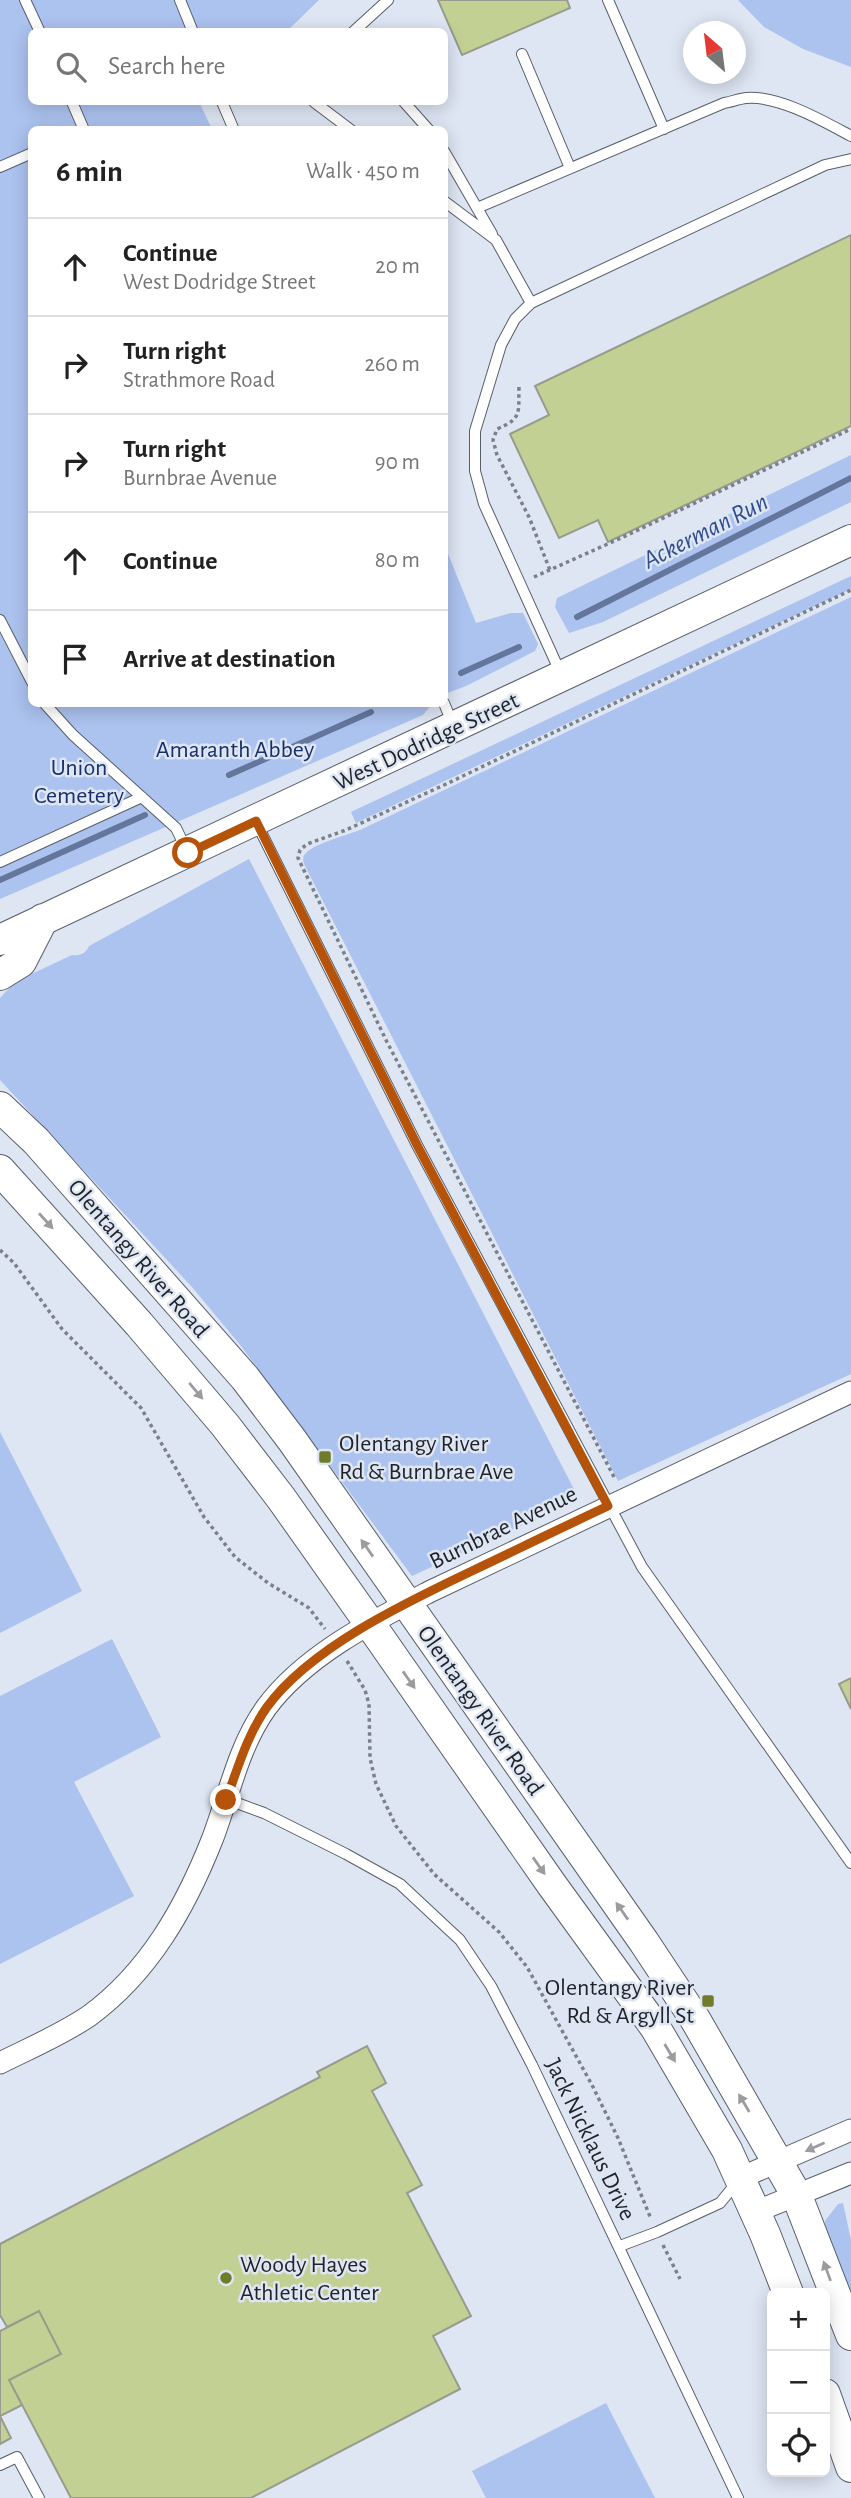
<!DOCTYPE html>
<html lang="en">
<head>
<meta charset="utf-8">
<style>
  :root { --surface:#fff; --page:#f6f6f6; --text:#222; --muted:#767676; --line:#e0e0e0 }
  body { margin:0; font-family:"Alegreya Sans",sans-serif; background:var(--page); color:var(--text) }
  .controls { position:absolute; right:21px; bottom:21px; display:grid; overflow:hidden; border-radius:10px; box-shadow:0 4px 18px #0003 }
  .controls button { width:63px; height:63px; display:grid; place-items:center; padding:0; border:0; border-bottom:2px solid var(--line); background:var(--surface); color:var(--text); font:35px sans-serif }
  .compass { position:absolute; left:683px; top:21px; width:63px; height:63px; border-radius:50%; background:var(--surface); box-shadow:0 4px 18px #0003; rotate:332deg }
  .stop { position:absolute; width:21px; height:21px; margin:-16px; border:5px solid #b45309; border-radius:50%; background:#fff }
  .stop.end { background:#b45309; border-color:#fff; box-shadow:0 2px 7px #0008 }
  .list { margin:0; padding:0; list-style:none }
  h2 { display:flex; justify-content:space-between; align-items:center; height:91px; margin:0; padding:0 28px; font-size:30px }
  h2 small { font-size:23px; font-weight:400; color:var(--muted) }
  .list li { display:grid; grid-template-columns:46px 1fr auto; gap:21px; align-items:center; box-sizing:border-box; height:98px; padding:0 28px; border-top:2px solid var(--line) }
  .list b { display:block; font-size:26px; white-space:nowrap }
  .list p { margin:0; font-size:23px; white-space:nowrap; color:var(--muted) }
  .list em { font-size:23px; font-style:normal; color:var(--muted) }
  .icon { flex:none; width:38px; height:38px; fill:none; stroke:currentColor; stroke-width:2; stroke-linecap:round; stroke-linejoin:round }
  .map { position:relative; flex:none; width:851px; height:2498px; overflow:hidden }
  .search { position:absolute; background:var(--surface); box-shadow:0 4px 18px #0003; left:28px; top:28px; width:420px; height:77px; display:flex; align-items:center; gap:18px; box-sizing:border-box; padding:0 24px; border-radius:10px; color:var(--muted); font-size:26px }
  .panel { position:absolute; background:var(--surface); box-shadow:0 4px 18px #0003; left:28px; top:126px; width:420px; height:581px; border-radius:10px }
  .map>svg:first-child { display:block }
  .green { fill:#acc2ef }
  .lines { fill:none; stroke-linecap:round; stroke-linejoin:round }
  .stream { stroke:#64769b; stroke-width:6 }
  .building { fill:#c2d093; stroke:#989b8d; stroke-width:2 }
  .lane-casing { stroke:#585e6a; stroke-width:12 }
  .street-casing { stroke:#585e6a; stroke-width:23 }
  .secondary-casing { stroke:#585e6a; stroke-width:32 }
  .path { stroke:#7b8089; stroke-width:3.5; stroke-dasharray:3.5 3.5; stroke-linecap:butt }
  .lane { stroke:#fff; stroke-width:10 }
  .street { stroke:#fff; stroke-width:21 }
  .secondary { stroke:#fff; stroke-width:30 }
  .oneway { fill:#9a9c9e }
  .route { stroke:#b45309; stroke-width:9 }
  .poi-dot { fill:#6f7d2a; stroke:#dee5f3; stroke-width:2.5 }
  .labels { text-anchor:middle; stroke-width:5; stroke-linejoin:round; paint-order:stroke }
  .street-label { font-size:24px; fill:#1f2227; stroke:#dee5f3 }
  .park-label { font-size:24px; fill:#17306d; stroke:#dee5f3 }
  .poi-label { font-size:24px; fill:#1f2227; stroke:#dee5f3; text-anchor:start }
  .water-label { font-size:26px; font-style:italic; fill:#314d8d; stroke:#dee5f3 }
</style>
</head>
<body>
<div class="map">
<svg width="851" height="2498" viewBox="0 0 851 2498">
  <rect width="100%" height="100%" fill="#dee5f3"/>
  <path class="green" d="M0,0h319l-32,31 -255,1v70h167l13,27 -180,1v574h398l1,1 -8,10 -423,184z
    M738,0h113v67l-48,-18 -39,-22z
    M851,455v47l-248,120 -34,11 -14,-26 2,-9z
    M444,544l32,79 35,-10h12l15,31 -3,7 -69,35 -21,8z
    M851,576v13l-495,234 -5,-11z
    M851,597v777l-233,107 -314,-617c-1,-5 -2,-7 2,-11 8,-9 41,-18 54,-23z
    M249,859l330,640 -167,77 -171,-230 -49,-59 -192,-207v-82l13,-14 8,-5 51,-24c9,1 14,-2 17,-9z
    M0,1432l82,159 -82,42z
    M112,1639l49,98 -87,45 60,114 -134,68v-268z
    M843,2203l8,37v61l-25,-66 -1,-14 13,-17z
    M606,2403l49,95h-169l-14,-27z"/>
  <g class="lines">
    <path class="stream" d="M577,617l274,-139
      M461,673l58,-26
      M229,775l142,-63
      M0,880l145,-65"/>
  </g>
  <path class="building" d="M438,0h129l3,8 -108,47z
    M851,235v191l-243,116 -10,-22 -39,18 -49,-104 39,-19 -14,-29z
    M851,1678v31l-12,-25z
    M367,2046l19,37 -14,8 50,94 -15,8 64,123 -38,20 27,53 -209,109h-180l-62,-118 52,-26 -22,-43 -32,16 -7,-12v-71l320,-167 -3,-5z
    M39,2311l22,43 -52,26 13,25 -22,11 11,22 -11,6v-113z"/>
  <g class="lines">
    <defs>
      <path id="lane" d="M25,0l15,32
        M180,0l13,32
        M608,0l56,129
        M353,32l35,-32
        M522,54l48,114
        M72,102l12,28
        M222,102l12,28
        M314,102l37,28
        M404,102l25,28
        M444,151l48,83
        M0,167l32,-14
        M444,201l52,39 35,63
        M477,208l247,-105c7,-1 14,-4 22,-5 32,-3 77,23 105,38
        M0,620l32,62
        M561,674l-77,-170 -9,-33v-40l26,-86 14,-26 16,-16 294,-138 26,-6
        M444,703l9,22
        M45,704l28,31 103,93 11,23
        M256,822l161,323 225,422 209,296
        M0,862l142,-65
        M226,1799l38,14 82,41 54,30 60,56 31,46 41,79 206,433
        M620,2246l37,-14 63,-29 18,-22
        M0,2465l17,-8 22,41"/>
      <path id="street" d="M0,2063c30,-15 61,-28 89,-47 60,-44 96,-108 123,-176 17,-44 26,-93 54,-132 38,-52 107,-87 163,-116l422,-200
        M740,2178l111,-48
        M755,2212l96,-39"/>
      <path id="secondary" d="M0,940l851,-400
        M0,975l21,-13 22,-43
        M0,1107l36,34 209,237 47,62 352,502 51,77 102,177 54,139
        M0,1170l139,154 86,101 56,73 89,126 182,261 103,142 72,123 38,84 23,59
        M825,2394l26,73"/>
    </defs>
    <use href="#lane" class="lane-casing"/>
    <use href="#street" class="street-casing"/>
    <use href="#secondary" class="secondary-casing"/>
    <path class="path" d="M519,387c-1,26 4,31 -22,42l-4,11 4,15 32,62 21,53
      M534,577l87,-39 230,-109
      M0,1250l14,13 48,66 79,79 63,109 31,40 33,26 41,25 16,21
      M614,1477l-227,-435 -89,-184 2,-8 7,-6 39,-14 98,-45 407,-195
      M347,1661l18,29 4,14 1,54 6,26 20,42 38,48 65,58 28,35 65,118 26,53 33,81
      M663,2245l17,34"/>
    <use href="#lane" class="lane"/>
    <use href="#street" class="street"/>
    <use href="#secondary" class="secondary"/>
  </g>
  <defs><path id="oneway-solid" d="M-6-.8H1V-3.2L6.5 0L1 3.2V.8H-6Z" transform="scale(1.75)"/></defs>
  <g class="oneway">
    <use href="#oneway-solid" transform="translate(46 1221) rotate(48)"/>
    <use href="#oneway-solid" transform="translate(196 1391) rotate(50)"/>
    <use href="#oneway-solid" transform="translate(367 1548) rotate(-125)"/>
    <use href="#oneway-solid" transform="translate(409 1680) rotate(55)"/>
    <use href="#oneway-solid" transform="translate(539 1866) rotate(55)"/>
    <use href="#oneway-solid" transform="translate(622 1911) rotate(-125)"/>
    <use href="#oneway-solid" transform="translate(670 2053) rotate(59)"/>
    <use href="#oneway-solid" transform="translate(744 2103) rotate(-121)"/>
    <use href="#oneway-solid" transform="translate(815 2147) rotate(156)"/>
    <use href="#oneway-solid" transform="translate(827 2271) rotate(-110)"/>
  </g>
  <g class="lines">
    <path class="route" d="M188,853l68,-32 161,324 191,361c-45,21 -90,43 -134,64 -67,32 -163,77 -207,137 -20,28 -29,61 -41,93"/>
  </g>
  <g class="poi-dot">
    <rect x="318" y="1450" width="14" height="14" rx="3.5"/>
    <rect x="701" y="1994" width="14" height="14" rx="3.5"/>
    <circle cx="226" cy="2278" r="7"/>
  </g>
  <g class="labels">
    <g class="street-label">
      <text transform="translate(426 741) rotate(-25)" y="8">West Dodridge Street</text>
      <text transform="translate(139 1258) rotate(49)" y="8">Olentangy River Road</text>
      <text transform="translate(503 1527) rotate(-26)" y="8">Burnbrae Avenue</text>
      <text transform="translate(481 1710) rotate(55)" y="8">Olentangy River Road</text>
      <text transform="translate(591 2139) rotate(64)" y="8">Jack Nicklaus Drive</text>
    </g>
    <g class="park-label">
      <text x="235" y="757">Amaranth Abbey</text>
      <text x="79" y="775">Union<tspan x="79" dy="28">Cemetery</tspan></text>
    </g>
    <g class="poi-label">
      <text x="339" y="1451">Olentangy River<tspan x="339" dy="28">Rd &amp; Burnbrae Ave</tspan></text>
      <text x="694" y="1995" text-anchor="end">Olentangy River<tspan x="694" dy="28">Rd &amp; Argyll St</tspan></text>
      <text x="240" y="2272">Woody Hayes<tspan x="240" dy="28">Athletic Center</tspan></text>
    </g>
    <g class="water-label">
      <text transform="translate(705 530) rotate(-27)" y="9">Ackerman Run</text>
    </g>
  </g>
</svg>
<div class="controls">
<button>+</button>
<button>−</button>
<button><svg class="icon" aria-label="locate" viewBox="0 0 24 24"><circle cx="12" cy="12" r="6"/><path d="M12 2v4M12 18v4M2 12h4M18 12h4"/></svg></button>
</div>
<svg class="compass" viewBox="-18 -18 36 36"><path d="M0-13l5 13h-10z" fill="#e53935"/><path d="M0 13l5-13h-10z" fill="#767676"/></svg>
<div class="stop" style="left:188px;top:853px"></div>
<div class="stop end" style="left:226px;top:1800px"></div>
<div class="search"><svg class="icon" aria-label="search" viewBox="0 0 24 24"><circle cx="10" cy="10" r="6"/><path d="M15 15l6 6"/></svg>Search here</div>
<section class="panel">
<h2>6 min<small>Walk · 450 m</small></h2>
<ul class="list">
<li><svg class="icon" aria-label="ahead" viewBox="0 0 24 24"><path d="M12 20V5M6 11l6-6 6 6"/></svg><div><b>Continue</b><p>West Dodridge Street</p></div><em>20 m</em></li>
<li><svg class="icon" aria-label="right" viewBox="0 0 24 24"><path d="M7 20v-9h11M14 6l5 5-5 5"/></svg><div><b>Turn right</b><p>Strathmore Road</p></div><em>260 m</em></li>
<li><svg class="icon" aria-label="right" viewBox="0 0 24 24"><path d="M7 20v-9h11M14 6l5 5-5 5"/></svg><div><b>Turn right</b><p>Burnbrae Avenue</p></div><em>90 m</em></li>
<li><svg class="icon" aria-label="ahead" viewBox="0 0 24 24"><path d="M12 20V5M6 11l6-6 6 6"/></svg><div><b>Continue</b></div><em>80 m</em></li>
<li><svg class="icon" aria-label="arrive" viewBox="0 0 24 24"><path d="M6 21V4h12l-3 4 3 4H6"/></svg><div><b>Arrive at destination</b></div></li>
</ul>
</section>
</div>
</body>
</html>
